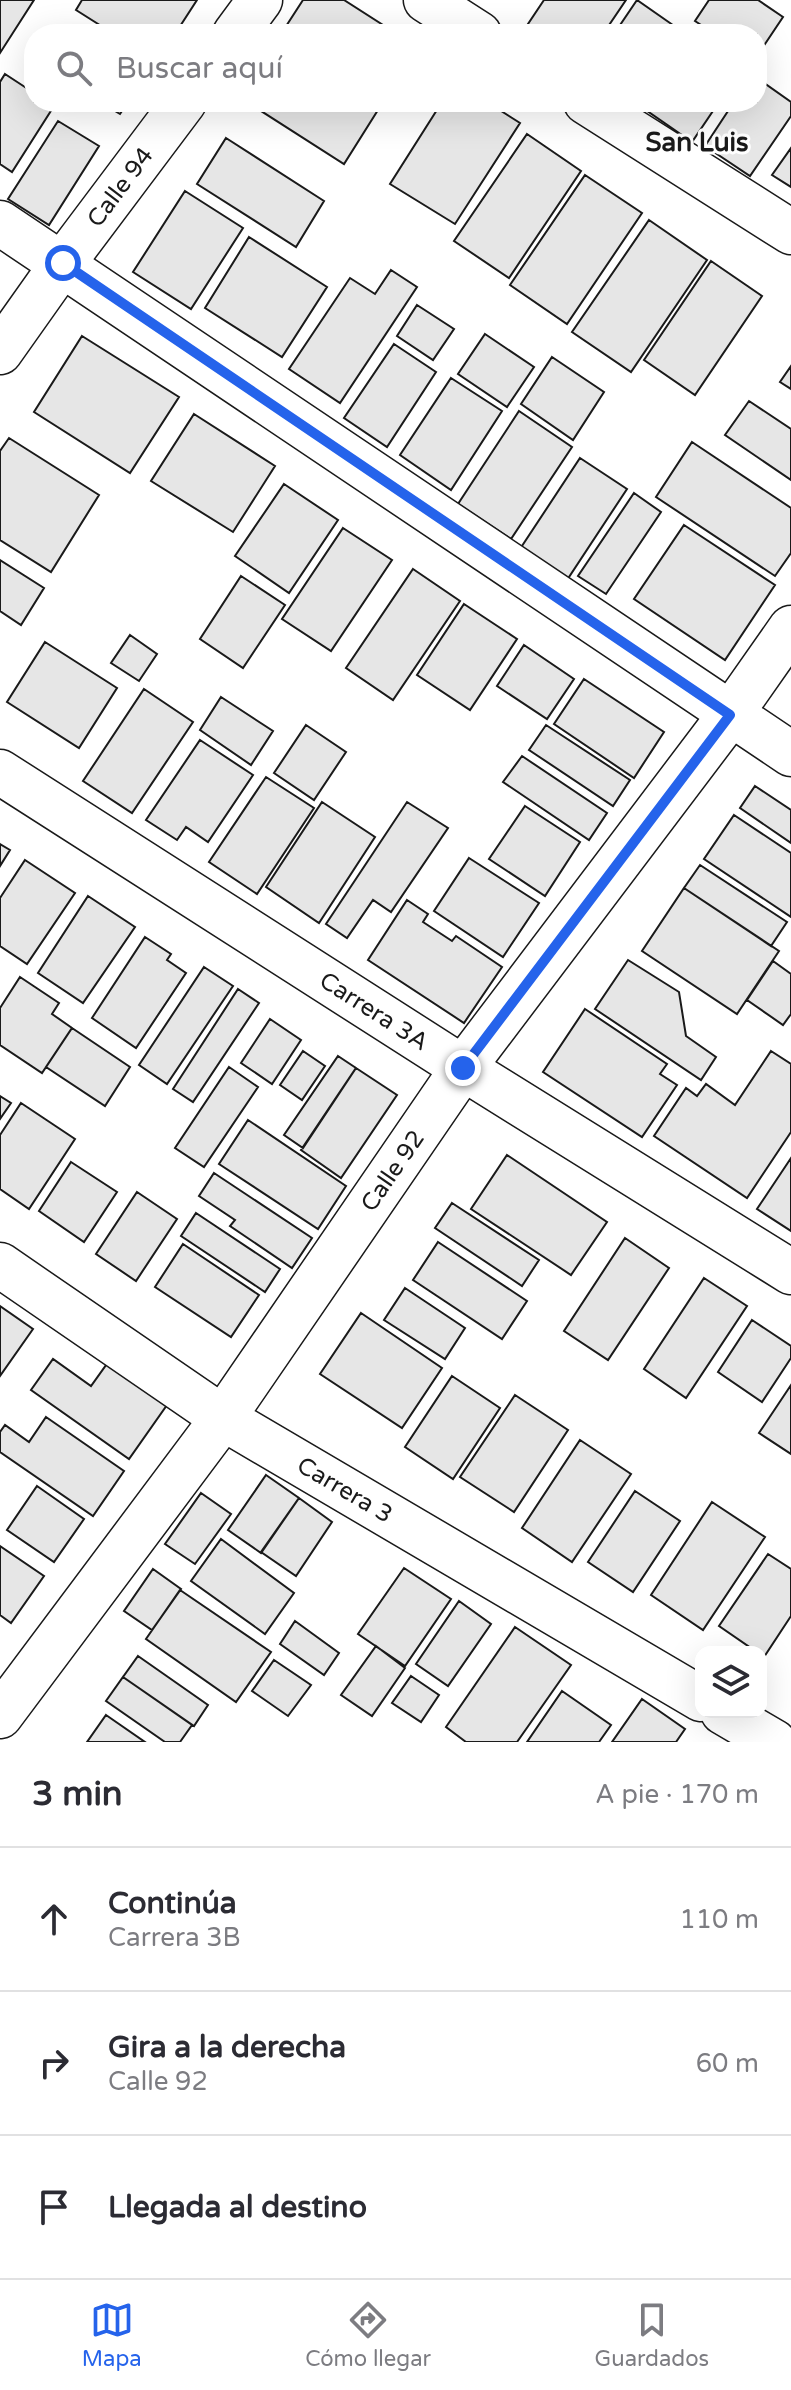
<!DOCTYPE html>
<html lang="es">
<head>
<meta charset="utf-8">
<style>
  :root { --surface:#fff; --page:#f7f7f7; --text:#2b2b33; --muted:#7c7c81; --line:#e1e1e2; --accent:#2563eb }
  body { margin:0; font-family:"Varela Round",sans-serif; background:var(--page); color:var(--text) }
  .controls { position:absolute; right:24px; bottom:24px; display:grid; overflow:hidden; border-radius:16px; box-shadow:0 8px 32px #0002 }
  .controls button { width:72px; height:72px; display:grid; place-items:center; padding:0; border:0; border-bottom:2px solid var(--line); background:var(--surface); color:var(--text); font:40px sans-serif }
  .stop { position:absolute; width:24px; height:24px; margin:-18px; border:6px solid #2563eb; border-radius:50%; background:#fff }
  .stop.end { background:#2563eb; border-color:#fff; box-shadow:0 2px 8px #0008 }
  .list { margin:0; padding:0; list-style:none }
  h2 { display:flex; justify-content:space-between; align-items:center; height:104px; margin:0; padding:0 32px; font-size:34px }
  h2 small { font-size:26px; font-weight:400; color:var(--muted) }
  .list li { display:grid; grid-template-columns:52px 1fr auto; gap:24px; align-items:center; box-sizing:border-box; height:144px; padding:0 32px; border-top:2px solid var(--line) }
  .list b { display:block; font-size:30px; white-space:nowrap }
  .list p { margin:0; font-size:26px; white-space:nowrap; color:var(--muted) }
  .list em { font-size:26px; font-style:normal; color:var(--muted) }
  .icon { flex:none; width:44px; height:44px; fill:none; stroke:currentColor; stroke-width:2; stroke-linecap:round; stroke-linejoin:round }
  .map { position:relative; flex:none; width:791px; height:1742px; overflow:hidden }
  .search { position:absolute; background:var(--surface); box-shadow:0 8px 32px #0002; left:24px; right:24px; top:24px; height:88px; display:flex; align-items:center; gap:20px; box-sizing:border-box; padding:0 28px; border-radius:32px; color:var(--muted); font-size:30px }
  .sheet { height:536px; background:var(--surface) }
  nav { display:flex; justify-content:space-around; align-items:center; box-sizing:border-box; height:112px; border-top:2px solid var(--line); background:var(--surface); font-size:22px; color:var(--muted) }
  nav a { display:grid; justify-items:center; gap:4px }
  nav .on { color:var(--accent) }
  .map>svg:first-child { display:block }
  .building { fill:#e6e6e6; stroke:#1a1a1a; stroke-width:2 }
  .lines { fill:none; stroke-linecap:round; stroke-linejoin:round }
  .minor-casing { stroke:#1a1a1a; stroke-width:47 }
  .minor { stroke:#fff; stroke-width:44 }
  .route { stroke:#2563eb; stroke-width:10 }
  .labels { text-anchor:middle; stroke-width:6; stroke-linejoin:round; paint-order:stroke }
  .street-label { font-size:24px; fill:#1a1a1a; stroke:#fff }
  .neighbourhood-label { font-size:26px; font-weight:bold; fill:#1a1a1a; stroke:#fff }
</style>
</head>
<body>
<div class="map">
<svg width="791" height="1742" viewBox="0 0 791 1742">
  <rect width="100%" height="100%" fill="#fff"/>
  <path class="building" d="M0,0h34l-34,53z
    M82,0h115l-22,34h-61l-38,-24z
    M303,0h41l53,34h-116z
    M544,0h82l-23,34h-66l-11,-7z
    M637,0l43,30 -2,4h-64z
    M709,0h49l25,17 -26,39v-22h-42l-20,-13z
    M5,74l29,19v9h14l6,4 -42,66 -12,-8v-82z
    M757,78l34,24v14l-41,60 -45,-30 29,-44h23z
    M100,102h28l-8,12z
    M247,102h136l-39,62z
    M442,102h45l33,21 -65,101 -65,-40z
    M648,102h71l-27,40 -49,-34z
    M58,121l41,25 -50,79 -41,-26z
    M527,134l54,37 -72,107 -55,-37z
    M226,138l98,63 -28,46 -99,-63z
    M791,148v39l-19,-12z
    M585,175l57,38 -75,111 -57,-39z
    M185,191l58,37 -52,81 -58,-37z
    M649,220l58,40 -76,112 -59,-40z
    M249,237l78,50 -45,70 -77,-49z
    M711,261l51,35 -67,99 -51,-35z
    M391,270l26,17 -77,116 -51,-34 61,-91 25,16z
    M417,305l37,24 -21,31 -36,-24z
    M485,334l49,33 -27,40 -49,-33z
    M82,336l97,61 -49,76 -96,-61z
    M394,344l42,28 -49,75 -43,-29z
    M552,357l52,35 -31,48 -52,-36z
    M791,366v23l-11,-7z
    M451,378l51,33 -51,79 -51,-35z
    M749,401l42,28v51l-66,-45z
    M519,411l53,36 -61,92 -53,-35z
    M194,414l81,52 -42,66 -82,-51z
    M9,438l90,57 -48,77 -51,-32v-89z
    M692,442l99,66v45l-16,23 -119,-79z
    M580,458l47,31 -60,91 -47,-31z
    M284,484l54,36 -49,73 -54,-37z
    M634,493l27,19 -55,82 -28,-18z
    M684,525l91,60 -50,75 -91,-61z
    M343,528l49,32 -61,91 -49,-32z
    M0,560l44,28 -23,37 -21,-14z
    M413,569l47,32 -67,99 -47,-32z
    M241,576l44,29 -42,63 -43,-29z
    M464,604l53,35 -47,71 -53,-35z
    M130,635l27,19 -18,27 -28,-18z
    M45,642l72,46 -38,60 -72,-46z
    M524,645l50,34 -27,40 -50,-33z
    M584,679l80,53 -30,46 -80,-54z
    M144,689l49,33 -61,91 -49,-32z
    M221,697l52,34 -22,34 -51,-35z
    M306,725l40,27 -32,48 -40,-27z
    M546,725l84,55 -17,26 -84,-56z
    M200,740l53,35 -45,67 -22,-15 -9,13 -31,-20z
    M522,756l85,57 -18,27 -86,-58z
    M266,777l48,31 -57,86 -48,-32z
    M755,786l36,24v33l-51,-35z
    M322,802l53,35 -56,86 -53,-36z
    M407,802l41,26 -57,84 -18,-12 -26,38 -21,-14z
    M525,806l55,36 -35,54 -56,-37z
    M734,815l57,38v64l-87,-58z
    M0,844l10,6 -10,16z
    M469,858l70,45 -36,54 -69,-46z
    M25,860l50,33 -48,71 -27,-18v-48z
    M700,865l87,57 -16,24 -87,-58z
    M684,888l95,63 -42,63 -95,-63z
    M88,896l47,31 -52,76 -45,-30z
    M407,900l21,14 -5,8 29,19 4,-5 46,31 -38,56 -96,-63z
    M145,937l26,17 -4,6 19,13 -50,75 -44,-30z
    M628,960l51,32 7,44 30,21 -15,23 -106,-71z
    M773,961l18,13v40l-8,11 -36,-25z
    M204,967l29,19 -66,98 -28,-19z
    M20,977l39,26 -7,11 20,14 -30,45 -42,-28v-37z
    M238,989l21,14 -66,99 -20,-13z
    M585,1009l82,55 -7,10 17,11 -35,52 -99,-65z
    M270,1019l31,21 -29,44 -31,-21z
    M72,1028l58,39 -25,39 -59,-39z
    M303,1051l22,15 -23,34 -22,-15z
    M771,1051l20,13v68l-44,66 -93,-62 32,-48 11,8 9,-12 29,21z
    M338,1056l18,12 -53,80 -19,-13z
    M229,1067l29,20 -54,80 -29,-19z
    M356,1068l41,27 -56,83 -40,-28z
    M0,1096l11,7 -11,16z
    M21,1103l54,36 -46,70 -29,-20v-54z
    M248,1120l98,66 -28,43 -99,-65z
    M507,1155l100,67 -36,53 -100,-66z
    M791,1158v73l-34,-22z
    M71,1162l46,30 -33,50 -45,-31z
    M214,1173l98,65 -20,30 -62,-42 5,-6 -36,-24z
    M137,1192l40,27 -41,62 -40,-27z
    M452,1203l87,57 -17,26 -87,-58z
    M196,1213l84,56 -15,23 -84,-56z
    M625,1238l44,30 -61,92 -44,-29z
    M438,1242l89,59 -25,38 -89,-59z
    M183,1244l76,51 -28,42 -76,-50z
    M704,1278l43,28 -61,92 -42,-29z
    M405,1288l60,40 -20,31 -61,-39z
    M0,1306l33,23 -33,47z
    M361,1313l81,55 -40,60 -82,-54z
    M752,1320l39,26v12l-29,44 -44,-30z
    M114,1354l60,41 -45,64 -98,-69 22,-31 38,27z
    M452,1376l48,32 -47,71 -48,-32z
    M791,1385v69l-32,-21z
    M515,1395l53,35 -54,82 -54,-35z
    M46,1417l78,54 -31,45 -93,-64v-20l5,-7 24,17z
    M580,1440l51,34 -59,88 -50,-34z
    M266,1475l33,23 -38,55 -33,-23z
    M37,1486l47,33 -30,43 -47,-32z
    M635,1491l45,30 -47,71 -45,-30z
    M201,1493l30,21 -36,50 -30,-20z
    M299,1498l33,24 -36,54 -35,-24z
    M712,1502l53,35 -62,93 -52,-35z
    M221,1539l73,54 -29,41 -74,-53z
    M0,1546l44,30 -33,47 -11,-8z
    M768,1554l23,15v47l-27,41 -45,-31z
    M404,1568l47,31 -46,67 -47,-32z
    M153,1569l28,20 -29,41 -28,-19z
    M180,1590l91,62 -35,50 -90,-63z
    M459,1601l32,23 -43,62 -32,-22z
    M295,1621l44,32 -15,22 -44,-31z
    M515,1627l56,38 -54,77h-51l-20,-15z
    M376,1646l29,22 -33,48 -31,-21z
    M138,1656l70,49 -14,21 -71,-49z
    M274,1660l37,25 -23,31 -36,-25z
    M411,1676l28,19 -18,27 -29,-19z
    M123,1677l69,48 -12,17h-15l-59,-41z
    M562,1691l49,34 -12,17h-72z
    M642,1699l43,30 -9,13h-64z
    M106,1715l39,27h-58z"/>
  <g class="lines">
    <defs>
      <g id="minor">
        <path d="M426,0l53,34"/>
        <path d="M235,34l25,-34"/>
        <path d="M586,102l205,130"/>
        <path d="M0,223l791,531"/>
        <path id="s1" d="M0,352l63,-89 121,-161"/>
        <path id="s2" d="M0,772l463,296 328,204"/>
        <path id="s3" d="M0,1265l223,153 478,281"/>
        <path d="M723,1712l51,30"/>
        <path id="s4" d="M0,1716l223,-298 240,-350 267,-353 61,-87"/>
      </g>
    </defs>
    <use href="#minor" class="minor-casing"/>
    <use href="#minor" class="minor"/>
  </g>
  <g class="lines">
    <path class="route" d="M63,263l667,452 -267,353"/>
  </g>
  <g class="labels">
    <g class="street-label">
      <text dy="8" stroke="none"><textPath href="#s1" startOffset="204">Calle 94</textPath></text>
      <text dy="8" stroke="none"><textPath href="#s2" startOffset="444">Carrera 3A</textPath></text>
      <text dy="8" stroke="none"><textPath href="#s4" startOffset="672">Calle 92</textPath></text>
      <text dy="8" stroke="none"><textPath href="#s3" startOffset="412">Carrera 3</textPath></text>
    </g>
    <g class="neighbourhood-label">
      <text x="697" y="151">San Luis</text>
    </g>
  </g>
</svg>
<div class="controls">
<button><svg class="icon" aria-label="layers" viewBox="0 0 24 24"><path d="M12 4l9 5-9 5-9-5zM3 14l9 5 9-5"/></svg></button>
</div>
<div class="stop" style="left:63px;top:263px"></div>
<div class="stop end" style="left:463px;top:1068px"></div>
<div class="search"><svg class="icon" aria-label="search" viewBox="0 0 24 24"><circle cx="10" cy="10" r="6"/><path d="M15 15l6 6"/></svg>Buscar aquí</div>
</div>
<section class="sheet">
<h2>3 min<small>A pie · 170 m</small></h2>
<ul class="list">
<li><svg class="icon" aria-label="ahead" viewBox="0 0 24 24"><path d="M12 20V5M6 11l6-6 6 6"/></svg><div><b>Continúa</b><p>Carrera 3B</p></div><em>110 m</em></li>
<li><svg class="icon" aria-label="right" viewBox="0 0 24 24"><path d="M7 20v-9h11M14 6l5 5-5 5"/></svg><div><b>Gira a la derecha</b><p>Calle 92</p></div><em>60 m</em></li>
<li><svg class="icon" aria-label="arrive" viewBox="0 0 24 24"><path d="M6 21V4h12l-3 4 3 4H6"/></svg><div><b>Llegada al destino</b></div></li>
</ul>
</section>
<nav>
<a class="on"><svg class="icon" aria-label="map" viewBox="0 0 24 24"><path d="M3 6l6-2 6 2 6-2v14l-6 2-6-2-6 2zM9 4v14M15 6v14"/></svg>Mapa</a>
<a><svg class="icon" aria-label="directions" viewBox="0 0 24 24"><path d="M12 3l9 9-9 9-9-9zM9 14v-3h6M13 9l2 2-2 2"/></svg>Cómo llegar</a>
<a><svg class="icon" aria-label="saved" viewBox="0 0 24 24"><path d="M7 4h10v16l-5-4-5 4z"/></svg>Guardados</a>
</nav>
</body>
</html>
